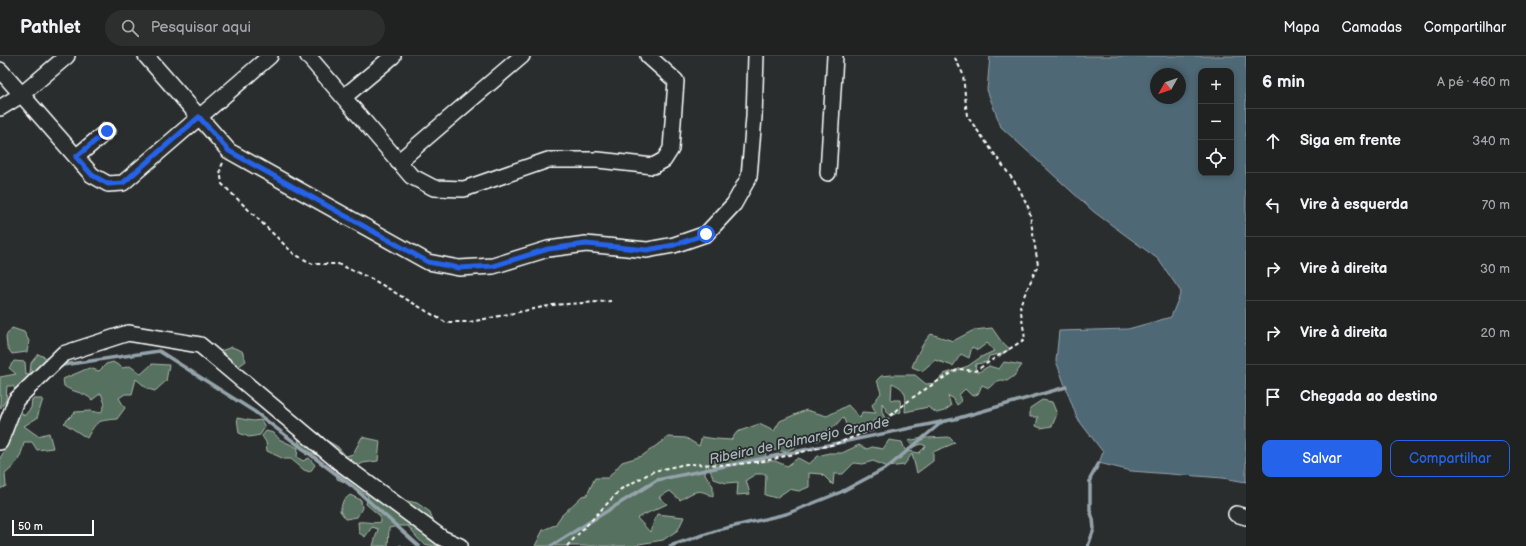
<!DOCTYPE html>
<html lang="pt">
<head>
<meta charset="utf-8">
<style>
  :root { --surface:#202222; --page:#2d2f2f; --text:#f1f3f6; --muted:#a2a4a5; --line:#3d3f40; --accent:#2563eb }
  body { margin:0; font-family:"Balsamiq Sans",sans-serif; background:var(--page); color:var(--text) }
  .controls { position:absolute; right:12px; top:12px; display:grid; overflow:hidden; border-radius:8px; box-shadow:0 2px 6px #0003 }
  .controls button { width:36px; height:36px; display:grid; place-items:center; padding:0; border:0; border-bottom:1px solid var(--line); background:var(--surface); color:var(--text); font:20px sans-serif }
  .compass { position:absolute; left:1150px; top:12px; width:36px; height:36px; border-radius:50%; background:var(--surface); box-shadow:0 2px 6px #0003; rotate:230deg }
  .scale { position:absolute; left:12px; bottom:10px; width:82px; box-sizing:border-box; padding-left:4px; border:2px solid #fff; border-top:0; font-size:11px; line-height:14px; white-space:nowrap; color:#fff; -webkit-text-stroke:3px #2a2d2e; paint-order:stroke }
  .stop { position:absolute; width:12px; height:12px; margin:-9px; border:3px solid #2563eb; border-radius:50%; background:#fff }
  .stop.end { background:#2563eb; border-color:#fff; box-shadow:0 1px 4px #0008 }
  .list { margin:0; padding:0; list-style:none }
  h2 { display:flex; justify-content:space-between; align-items:center; height:52px; margin:0; padding:0 16px; font-size:17px }
  h2 small { font-size:13px; font-weight:400; color:var(--muted) }
  .list li { display:grid; grid-template-columns:26px 1fr auto; gap:12px; align-items:center; box-sizing:border-box; height:64px; padding:0 16px; border-top:1px solid var(--line) }
  .list b { display:block; font-size:15px; white-space:nowrap }
  .list em { font-size:13px; font-style:normal; color:var(--muted) }
  .actions { display:flex; gap:8px; padding:12px 16px }
  .actions a { flex:1; padding:9px 0; border:1px solid var(--accent); border-radius:8px; text-align:center; font-size:14px; color:var(--accent) }
  .actions .main { background:var(--accent); color:#fff }
  .icon { flex:none; width:22px; height:22px; fill:none; stroke:currentColor; stroke-width:2; stroke-linecap:round; stroke-linejoin:round }
  .map { position:relative; flex:none; width:1246px; height:490px; overflow:hidden }
  header { display:flex; align-items:center; gap:24px; box-sizing:border-box; height:56px; padding:0 20px; background:var(--surface); border-bottom:1px solid var(--line) }
  header strong { font-size:19px }
  nav { display:flex; gap:22px; margin-inline-start:auto; font-size:14px }
  .search { width:280px; height:36px; background:var(--page); display:flex; align-items:center; gap:10px; box-sizing:border-box; padding:0 14px; border-radius:22px; color:var(--muted); font-size:15px }
  main { display:flex }
  aside { flex:1; background:var(--surface) }
  .map>svg:first-child { display:block }
  .green { fill:#57715e; stroke:#abb8ae }
  .water { fill:#4f6874; stroke:#95a4ac; fill-rule:evenodd }
  .lines { fill:none; stroke-linecap:round; stroke-linejoin:round }
  .stream { stroke:#95a4ac; stroke-width:3.5 }
  .minor-casing { stroke:#fff; stroke-width:18 }
  .path { stroke:#fff; stroke-width:2; stroke-dasharray:4 3; stroke-linecap:butt }
  .minor { stroke:#2a2d2e; stroke-width:15 }
  .route { stroke:#2563eb; stroke-width:5 }
  .labels { text-anchor:middle; stroke-width:3.5; stroke-linejoin:round; paint-order:stroke }
  .water-label { font-size:14px; font-style:italic; fill:#a7b4ba; stroke:#2a2d2e }
</style>
</head>
<body>
<header>
<strong>Pathlet</strong>
<div class="search"><svg class="icon" aria-label="search" viewBox="0 0 24 24"><circle cx="10" cy="10" r="6"/><path d="M15 15l6 6"/></svg>Pesquisar aqui</div>
<nav><a>Mapa</a><a>Camadas</a><a>Compartilhar</a></nav>
</header>
<main>
<div class="map">
<svg width="1246" height="490" viewBox="0 0 1246 490">
  <rect width="100%" height="100%" fill="#2a2d2e"/>
  <filter id="ink" filterUnits="userSpaceOnUse"><feTurbulence type="fractalNoise" baseFrequency=".025" numOctaves="2"/><feDisplacementMap in="SourceGraphic" scale="8" xChannelSelector="R" yChannelSelector="G"/><feConvolveMatrix kernelMatrix="1 2 1 2 8 2 1 2 1" color-interpolation-filters="sRGB"/></filter>
  <g filter="url(#ink)">
    <path class="green" d="M12,272l12,4 5,9 -2,11 -15,2 -5,-7 -1,-11z
      M992,272l9,13 9,8 -8,5 -13,2 -2,6 -11,2 -1,7 4,1 10,-6 10,3 5,-7 18,3 -8,11 -7,5c-8,-3 -13,2 -18,7l-7,-3 -4,9 -6,2 -7,-7 -6,6 2,7 -4,3 -4,-7 -5,-2 3,10 -7,5 -7,2 -9,-6 -23,5c1,-16 3,-22 -13,-29l-1,17h9l1,12 -11,4 -8,-13v9l3,6 -2,8 -9,-6 -1,11 -15,1 -10,-3 -5,-12 -8,9 -10,6 -7,9 -15,-6 -8,12 -10,5 -7,-2 -12,1 -1,10h10l12,5 11,-8 11,6 9,-8 11,-3h13l17,-8 8,4 5,-2 11,2 6,-9 13,2 3,8 14,3 7,-7 -5,-2 -8,3 -5,-6c14,-4 27,-3 41,-4l6,6 -22,9v9l-16,12 -5,-19 -8,11 -16,2 -15,-6 -10,3 -9,-1 -11,11h-9l-1,11 -11,-11 -13,-1v14l-10,4 -10,-2 -13,9 -11,-3 1,-21h-10l-10,6 4,14 -13,1 1,-13 -12,1 -12,-4 -7,-15 -2,10 8,12v11c-15,-10 -19,-5 -33,3l-10,-9 -11,6 8,7 -30,14 13,14 7,-18 27,3 -6,13 -15,10 -24,4 -2,2h-102l8,-16 12,-5 6,-9 21,-20 5,-1 8,-17h13l14,-16 20,-6 26,-19 18,1 13,8 3,-9 14,2 15,1 6,-8 22,-8 15,7 6,-10 26,-11 21,6 21,-11 12,13 2,-6 14,1 -4,-8 9,-12 -4,-13 4,-4 11,-1h23l11,9 9,-1 9,-9 24,-8 13,-9 13,-6 -7,-8 -9,7 -6,-3 -3,11 -8,-4 -8,12 -18,-6 -13,11 -10,-4c5,-13 10,-23 19,-33l22,7 21,-11z
      M232,291l10,4 4,10 -11,8 -17,-17z
      M38,298l11,5 -31,35 -5,-8h-6l-1,14 -6,9v-32l16,-3 -7,-6 5,-7 11,1 1,13 4,-2 1,-10z
      M113,306l10,6 7,-2 11,8 11,-10 17,1 -3,16 -11,10 -7,-2 -12,-10 -4,15h-7l-6,4 6,10 -8,11c-20,2 -20,1 -30,19l-23,-15 11,-11 15,-1 11,2 4,-9 -4,-11 -9,7c-9,-9 -19,-7 -28,-14l-1,-7 26,-11 10,3 7,-7z
      M32,343h11l-6,19 -13,8 14,10 11,-3 4,15 -16,2 -5,-8h-8c-3,16 -7,22 -19,32l1,12 -6,3v-31l8,-13v-6l4,-18 8,-11 4,6 7,-8z
      M1042,344l10,2 5,12 -5,12 -11,2 -5,-2 2,-9h-8v-9z
      M237,362l16,3 8,-1 4,7 -5,8 -11,2 -10,-4z
      M305,373l14,4 7,7 12,7 8,9 7,-2 9,-17 18,4 -2,20 -15,2 -9,5 49,32 14,3 13,9 5,14 14,20c-27,0 -26,0 -41,-20h-9l-10,2 -1,18h-15l5,-17 -6,-2 -7,10 -6,-4 -1,-11c8,-1 14,2 22,0v-6l-14,-12 2,-8 -16,-11 -15,-6 -1,-14 -24,-12 -6,2 -8,-14z
      M266,375l8,2 5,6 19,9 -1,9 6,4 6,-3 6,7 -5,7 -6,-2 -13,-11h-7l-17,-8 -1,-9 -4,-6z
      M350,439l11,5 1,8 -5,9 -11,2 -6,-8 3,-10z"/>
    <path class="water" d="M990,0h256v426l-23,-4 -92,-7 -32,-8 4,-11 -26,-34 -21,-57 3,-30 69,-2 43,-12 10,-25 -23,-33 -64,-47 -93,-85 -14,-37zM1201,15h30v102h-30zM1156,18h24v24h-24z"/>
    <g class="lines">
      <path class="stream" d="M57,313l6,-4 96,-14 96,61 98,75 66,59
        M0,363l4,-7
        M551,490l106,-66 298,-61 111,-32
        M670,490l48,-16 68,-16 55,-22 47,-25 54,-45
        M1088,490l6,-17 -1,-10 -3,-9v-31l9,-16"/>
      <defs>
        <path id="minor" d="M146,0l83,95 199,111 31,6 34,-2 55,-17 38,-5 61,6 27,-5 32,-11 28,-30 15,-27 5,-60 2,-61
          M308,0l103,120 23,12 30,1 84,-29h50l55,6 11,-6 7,-11 5,-68 -28,-25
          M0,14l92,105 16,9 15,-1 147,-127
          M344,41l49,-41
          M0,52l21,-13 46,-39
          M76,101l31,-26
          M398,106l124,-106
          M828,117l7,-117
          M0,386l16,-42 47,-46 65,-21 72,12 139,117 103,76 18,8
          M1236,458l10,3"/>
      </defs>
      <use href="#minor" class="minor-casing"/>
      <path class="path" d="M223,107l-3,6 2,15 72,70 19,10h25l34,15 73,43h25l83,-17 58,-4
        M399,490h3
        M567,490l54,-57 33,-18 32,-7 44,1 35,-4 70,-17 48,-18 7,-10 22,-18 23,-15 24,-14 16,2 50,-32 -5,-34 18,-40 -9,-56 -10,-21 -52,-72 -4,-42 -9,-18"/>
      <use href="#minor" class="minor"/>
    </g>
  </g>
  <g class="lines" filter="url(#ink)">
    <path class="route" d="M107,75l-31,26 16,18 16,9 15,-1 76,-66 30,34 199,111 31,6 34,-2 55,-17 38,-5 61,6 27,-5 32,-11"/>
  </g>
  <g class="labels">
    <g class="water-label">
      <text transform="translate(799 384) rotate(-12)" y="5">Ribeira de Palmarejo Grande</text>
    </g>
  </g>
</svg>
<div class="controls">
<button>+</button>
<button>−</button>
<button><svg class="icon" aria-label="locate" viewBox="0 0 24 24"><circle cx="12" cy="12" r="6"/><path d="M12 2v4M12 18v4M2 12h4M18 12h4"/></svg></button>
</div>
<svg class="compass" viewBox="-18 -18 36 36"><path d="M0-13l5 13h-10z" fill="#e53935"/><path d="M0 13l5-13h-10z" fill="#a2a4a5"/></svg>
<div class="scale">50 m</div>
<div class="stop" style="left:706px;top:178px"></div>
<div class="stop end" style="left:107px;top:75px"></div>
</div>
<aside>
<h2>6 min<small>A pé · 460 m</small></h2>
<ul class="list">
<li><svg class="icon" aria-label="ahead" viewBox="0 0 24 24"><path d="M12 20V5M6 11l6-6 6 6"/></svg><div><b>Siga em frente</b></div><em>340 m</em></li>
<li><svg class="icon" aria-label="left" viewBox="0 0 24 24"><path d="M17 20v-9H6M10 6l-5 5 5 5"/></svg><div><b>Vire à esquerda</b></div><em>70 m</em></li>
<li><svg class="icon" aria-label="right" viewBox="0 0 24 24"><path d="M7 20v-9h11M14 6l5 5-5 5"/></svg><div><b>Vire à direita</b></div><em>30 m</em></li>
<li><svg class="icon" aria-label="right" viewBox="0 0 24 24"><path d="M7 20v-9h11M14 6l5 5-5 5"/></svg><div><b>Vire à direita</b></div><em>20 m</em></li>
<li><svg class="icon" aria-label="arrive" viewBox="0 0 24 24"><path d="M6 21V4h12l-3 4 3 4H6"/></svg><div><b>Chegada ao destino</b></div></li>
</ul>
<div class="actions"><a class="main">Salvar</a><a>Compartilhar</a></div>
</aside>
</main>
</body>
</html>
